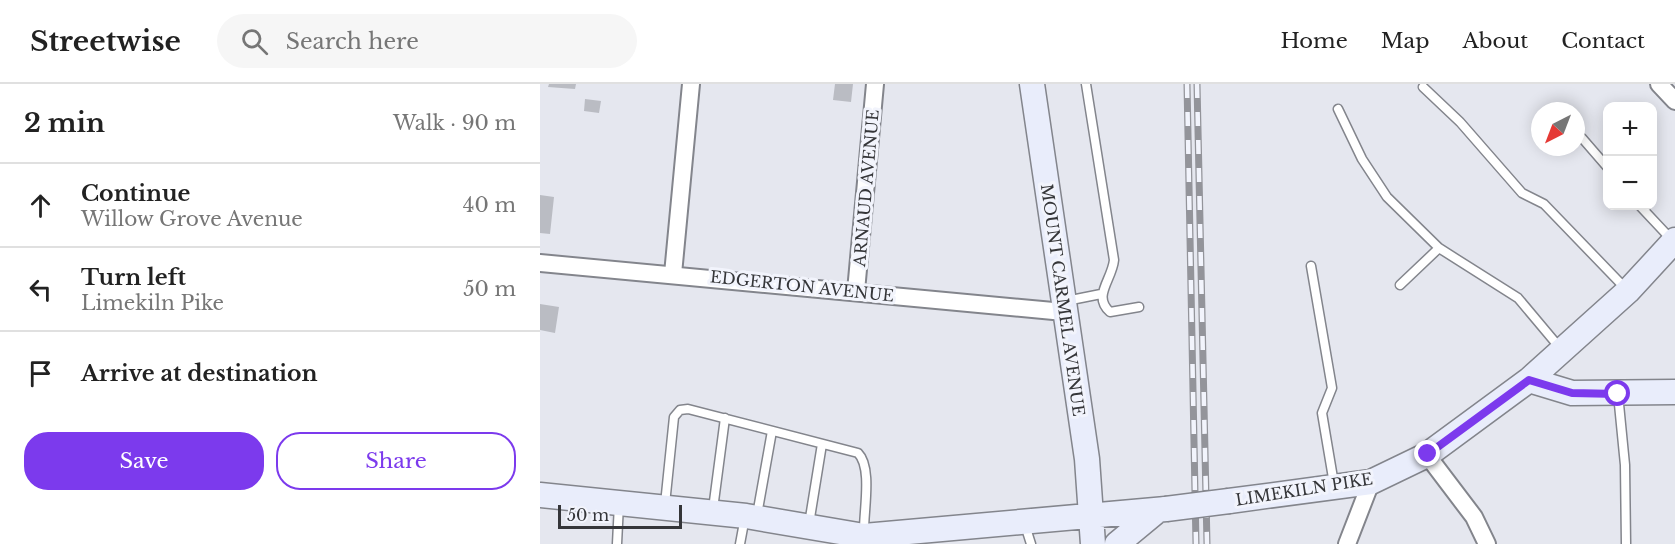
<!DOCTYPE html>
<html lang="en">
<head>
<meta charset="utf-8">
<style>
  :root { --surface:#fff; --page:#f6f6f6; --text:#222; --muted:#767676; --line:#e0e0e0; --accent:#7c3aed }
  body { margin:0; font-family:"Libre Baskerville",serif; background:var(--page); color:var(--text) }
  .controls { position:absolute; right:18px; top:18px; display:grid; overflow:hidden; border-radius:12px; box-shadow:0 3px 15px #0003 }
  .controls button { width:54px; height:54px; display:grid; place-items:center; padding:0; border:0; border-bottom:2px solid var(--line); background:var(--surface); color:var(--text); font:30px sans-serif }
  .compass { position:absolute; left:991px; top:18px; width:54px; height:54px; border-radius:50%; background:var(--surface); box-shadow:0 3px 15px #0003; rotate:222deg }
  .scale { position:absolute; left:18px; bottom:15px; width:124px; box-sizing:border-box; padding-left:6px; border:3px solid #353639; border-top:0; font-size:16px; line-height:21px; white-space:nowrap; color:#353639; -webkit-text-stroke:4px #f2f4fc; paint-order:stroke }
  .stop { position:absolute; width:18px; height:18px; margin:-14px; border:4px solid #7c3aed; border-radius:50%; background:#fff }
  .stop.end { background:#7c3aed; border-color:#fff; box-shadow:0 2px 6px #0008 }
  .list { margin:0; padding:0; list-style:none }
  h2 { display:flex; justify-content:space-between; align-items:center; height:78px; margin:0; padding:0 24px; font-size:26px }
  h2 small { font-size:20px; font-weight:400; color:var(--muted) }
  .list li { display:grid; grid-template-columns:39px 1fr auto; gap:18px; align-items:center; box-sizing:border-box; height:84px; padding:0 24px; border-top:2px solid var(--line) }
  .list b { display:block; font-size:22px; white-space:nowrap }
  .list p { margin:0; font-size:20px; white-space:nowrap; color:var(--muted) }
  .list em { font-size:20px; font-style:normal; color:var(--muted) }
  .actions { display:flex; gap:12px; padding:18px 24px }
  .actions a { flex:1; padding:14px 0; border:2px solid var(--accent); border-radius:24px; text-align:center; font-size:21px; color:var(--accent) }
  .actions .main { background:var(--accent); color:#fff }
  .icon { flex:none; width:33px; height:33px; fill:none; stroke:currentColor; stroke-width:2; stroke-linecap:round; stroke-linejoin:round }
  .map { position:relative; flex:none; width:1135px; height:460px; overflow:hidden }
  header { display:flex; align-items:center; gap:36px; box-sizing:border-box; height:84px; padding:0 30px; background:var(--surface); border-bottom:2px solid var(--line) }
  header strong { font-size:28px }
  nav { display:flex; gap:33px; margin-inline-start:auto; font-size:21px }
  .search { width:420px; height:54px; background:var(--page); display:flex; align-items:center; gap:15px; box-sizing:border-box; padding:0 21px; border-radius:33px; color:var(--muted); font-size:22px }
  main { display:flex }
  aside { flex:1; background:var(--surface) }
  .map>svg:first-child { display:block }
  .building { fill:#babcc3 }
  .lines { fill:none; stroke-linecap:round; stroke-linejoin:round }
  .lane-casing { stroke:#83858c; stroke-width:11 }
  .street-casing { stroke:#83858c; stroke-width:20 }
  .secondary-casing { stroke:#83858c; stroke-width:27 }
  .lane { stroke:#fff; stroke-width:8 }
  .street { stroke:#fff; stroke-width:16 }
  .secondary { stroke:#e9edfb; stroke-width:24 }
  .rail-casing { stroke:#93949a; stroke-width:7 }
  .rail { stroke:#f2f4fc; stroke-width:4.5; stroke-dasharray:14; stroke-linecap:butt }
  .secondary-bridge-casing { stroke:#83858c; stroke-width:27; stroke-linecap:butt }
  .secondary-bridge { stroke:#e9edfb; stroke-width:24 }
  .route { stroke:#7c3aed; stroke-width:8 }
  .labels { text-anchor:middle; stroke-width:6; stroke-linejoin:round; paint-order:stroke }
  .street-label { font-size:16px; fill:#353639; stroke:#f2f4fc }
</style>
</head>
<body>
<header>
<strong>Streetwise</strong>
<div class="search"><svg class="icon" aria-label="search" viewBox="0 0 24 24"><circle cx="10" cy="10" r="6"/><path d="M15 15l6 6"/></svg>Search here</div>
<nav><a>Home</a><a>Map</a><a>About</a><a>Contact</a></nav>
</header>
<main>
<aside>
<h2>2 min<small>Walk · 90 m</small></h2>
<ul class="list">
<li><svg class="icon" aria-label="ahead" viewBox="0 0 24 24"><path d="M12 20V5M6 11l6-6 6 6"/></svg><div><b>Continue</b><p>Willow Grove Avenue</p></div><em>40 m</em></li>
<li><svg class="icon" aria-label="left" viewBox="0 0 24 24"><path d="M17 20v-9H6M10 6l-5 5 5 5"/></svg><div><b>Turn left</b><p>Limekiln Pike</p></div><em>50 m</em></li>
<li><svg class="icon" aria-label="arrive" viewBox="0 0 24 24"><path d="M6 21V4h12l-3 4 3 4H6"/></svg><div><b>Arrive at destination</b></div></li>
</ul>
<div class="actions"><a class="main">Save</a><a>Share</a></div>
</aside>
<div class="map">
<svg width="1135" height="460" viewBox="0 0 1135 460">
  <rect width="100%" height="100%" fill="#e5e7ef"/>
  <path class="building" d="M9,0h27l-1,5 -27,-2z
    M295,0h18l-2,18 -18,-2z
    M45,15l16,2 -2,12 -15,-2z
    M0,111l14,2 -4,37 -10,-1z
    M0,220l19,3 -4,26 -15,-3z"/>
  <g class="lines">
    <defs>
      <path id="lane" d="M546,0l28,176c-2,20 -22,36 -4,52l29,-5
        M883,3l37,35 62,71 22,11 82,85
        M798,25l24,50 25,38 52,51
        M1042,54l26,30
        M1100,122l31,33
        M771,182l21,122 -10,25 12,71
        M860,201l39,-37 79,50 42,50
        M526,217l35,-7
        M1078,310l7,71 1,79
        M125,420l9,-87 6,-7 8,-1 170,44c15,15 5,60 6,82
        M173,425l12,-91
        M217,431l15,-84
        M269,440l13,-80
        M485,441l6,19
        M77,460l2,-40
        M200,460l5,-27"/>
      <path id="street" d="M1119,0l16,17
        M0,179l524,49
        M133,190l18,-190
        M316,207l19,-207
        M887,371l47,62 13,27
        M807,460l24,-62"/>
      <path id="secondary" d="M492,0l55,375 6,85
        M989,296l43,13 103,-1
        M0,411l206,21 118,20 302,-27
        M689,417l142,-19 56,-27 102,-75 99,-89 47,-51
        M577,460l41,-34"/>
    </defs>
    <use href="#lane" class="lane-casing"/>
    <use href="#street" class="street-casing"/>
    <use href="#secondary" class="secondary-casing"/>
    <use href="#lane" class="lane"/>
    <use href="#street" class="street"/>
    <use href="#secondary" class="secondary"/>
    <defs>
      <path id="rail" d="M647,0l9,460
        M657,0l10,460"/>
    </defs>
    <use href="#rail" class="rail-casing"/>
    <use href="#rail" class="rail"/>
    <defs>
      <path id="secondary-bridge" d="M626,425l63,-8"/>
    </defs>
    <use href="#secondary-bridge" class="secondary-bridge-casing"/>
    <use href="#secondary-bridge" class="secondary-bridge"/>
  </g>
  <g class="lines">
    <path class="route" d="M888,370l101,-74 43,13 46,1"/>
  </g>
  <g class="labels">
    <g class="street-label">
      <text transform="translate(326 104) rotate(-85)" y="6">ARNAUD AVENUE</text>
      <text transform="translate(262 202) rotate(6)" y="6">EDGERTON AVENUE</text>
      <text transform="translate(523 216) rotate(82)" y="6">MOUNT CARMEL AVENUE</text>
      <text transform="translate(764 405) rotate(-9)" y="6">LIMEKILN PIKE</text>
    </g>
  </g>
</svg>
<div class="controls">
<button>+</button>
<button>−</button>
</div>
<svg class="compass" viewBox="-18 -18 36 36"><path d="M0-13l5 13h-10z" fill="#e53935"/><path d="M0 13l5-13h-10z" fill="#767676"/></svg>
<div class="scale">50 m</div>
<div class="stop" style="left:1078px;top:310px"></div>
<div class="stop end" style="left:888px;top:370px"></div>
</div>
</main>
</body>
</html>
